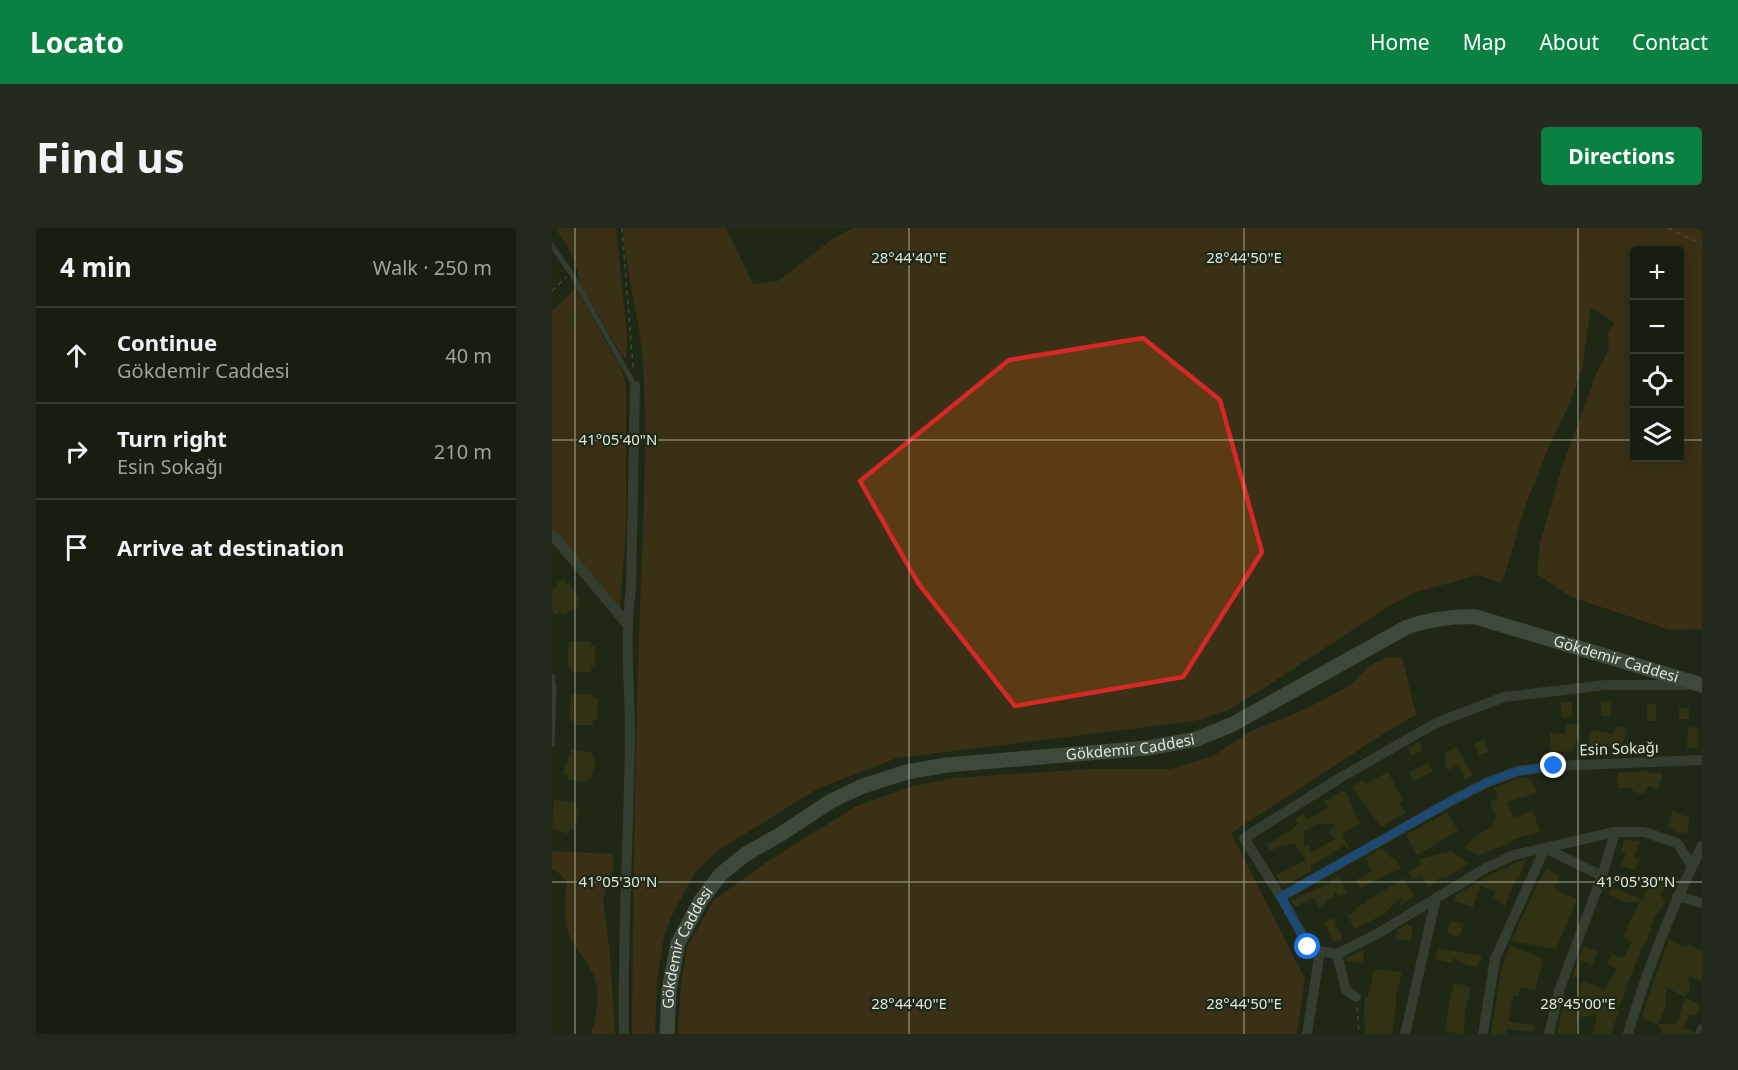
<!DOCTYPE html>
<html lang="en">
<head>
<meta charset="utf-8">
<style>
  :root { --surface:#171e10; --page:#242b1e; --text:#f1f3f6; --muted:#9ea29f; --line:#363c30; --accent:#0b8043 }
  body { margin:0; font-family:"Noto Sans",sans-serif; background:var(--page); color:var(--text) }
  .controls { position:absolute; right:18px; top:18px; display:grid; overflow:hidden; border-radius:6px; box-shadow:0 3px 15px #0003 }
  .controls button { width:54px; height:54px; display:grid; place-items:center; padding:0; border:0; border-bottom:2px solid var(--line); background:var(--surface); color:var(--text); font:30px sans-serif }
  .stop { position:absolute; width:18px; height:18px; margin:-14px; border:4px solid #1a73e8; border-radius:50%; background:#fff }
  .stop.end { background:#1a73e8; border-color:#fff; box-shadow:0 2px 6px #0008 }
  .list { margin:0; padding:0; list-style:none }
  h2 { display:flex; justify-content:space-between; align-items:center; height:78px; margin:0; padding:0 24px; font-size:26px }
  h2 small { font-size:20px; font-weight:400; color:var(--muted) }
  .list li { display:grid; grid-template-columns:39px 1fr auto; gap:18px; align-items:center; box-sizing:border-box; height:96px; padding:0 24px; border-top:2px solid var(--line) }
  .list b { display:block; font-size:22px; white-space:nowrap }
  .list p { margin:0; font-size:20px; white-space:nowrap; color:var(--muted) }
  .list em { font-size:20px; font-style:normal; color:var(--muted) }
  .icon { flex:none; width:33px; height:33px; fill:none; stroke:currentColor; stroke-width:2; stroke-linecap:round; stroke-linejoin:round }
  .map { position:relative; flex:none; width:1150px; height:806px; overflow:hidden; border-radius:6px }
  header { display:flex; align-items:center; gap:36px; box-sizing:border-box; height:84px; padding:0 30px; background:var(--accent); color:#fff }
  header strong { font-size:28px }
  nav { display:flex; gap:33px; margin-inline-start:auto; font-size:21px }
  .intro { display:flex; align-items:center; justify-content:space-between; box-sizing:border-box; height:144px; padding:0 36px }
  h1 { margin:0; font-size:42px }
  .button { padding:15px 27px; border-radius:6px; background:var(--accent); color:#fff; font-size:21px; font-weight:700 }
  main { display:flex; gap:36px; padding:0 36px }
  aside { flex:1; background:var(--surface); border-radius:6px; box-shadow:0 3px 15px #0003 }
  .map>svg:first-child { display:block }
  .green { fill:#5a3b14; fill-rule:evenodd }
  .building { fill:#473f11; fill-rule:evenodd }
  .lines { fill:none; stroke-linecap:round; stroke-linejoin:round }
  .path { stroke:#6b7362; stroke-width:1.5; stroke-dasharray:4.5 4.5; stroke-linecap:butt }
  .service { stroke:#4c5750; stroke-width:5 }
  .minor { stroke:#4c5750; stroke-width:10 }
  .secondary { stroke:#617268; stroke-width:15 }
  .route { stroke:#1a73e8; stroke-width:8 }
  .marked { fill:none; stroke:#d62828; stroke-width:4.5; stroke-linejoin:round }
  .ticks { fill:none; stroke:#e0e7da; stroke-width:1.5; stroke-opacity:0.45 }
  .labels { text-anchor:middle; stroke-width:4.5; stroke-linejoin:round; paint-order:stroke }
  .street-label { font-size:15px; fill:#e0e7da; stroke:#1f2815 }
  .ticks-label { font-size:15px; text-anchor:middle; fill:#e0e7da; stroke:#1f2815; stroke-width:4.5; stroke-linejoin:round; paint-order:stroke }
</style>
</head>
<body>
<header>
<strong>Locato</strong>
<nav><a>Home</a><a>Map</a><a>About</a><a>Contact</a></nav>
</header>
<div class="intro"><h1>Find us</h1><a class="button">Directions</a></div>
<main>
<aside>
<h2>4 min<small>Walk · 250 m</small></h2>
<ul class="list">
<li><svg class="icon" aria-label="ahead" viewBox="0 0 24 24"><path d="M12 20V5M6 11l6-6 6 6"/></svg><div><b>Continue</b><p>Gökdemir Caddesi</p></div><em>40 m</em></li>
<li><svg class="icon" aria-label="right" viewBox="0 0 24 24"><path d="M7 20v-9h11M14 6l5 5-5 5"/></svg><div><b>Turn right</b><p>Esin Sokağı</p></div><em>210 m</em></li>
<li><svg class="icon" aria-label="arrive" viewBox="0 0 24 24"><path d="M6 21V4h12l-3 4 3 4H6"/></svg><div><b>Arrive at destination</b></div></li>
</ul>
</aside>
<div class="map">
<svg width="1150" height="806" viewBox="0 0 1150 806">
  <rect width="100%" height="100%" fill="#1f2815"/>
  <path class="green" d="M3,0h61l11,108 -1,23 -3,-2 -43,-73c-2,-22 -12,-38 -25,-56z
    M71,0h103l27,56 25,-3 56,-43 19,-10h838l11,2v399l-32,1 -99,-33 -34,-23 3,-31 21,-73 36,-98 12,-23 -1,-17 7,-9 -24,-16 -9,62 -13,36 -19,39 -24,60 -24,79 -24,-8 -62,17 -27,14 -131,86 -32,19 -32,10 -297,37 -78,30 -102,63 -23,23 -24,45 -7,23 -6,38 -2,54h-23c1,-133 3,-266 7,-399 3,-91 9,-182 4,-272 -3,-46 -18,-90 -20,-135zM1082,22h46v208h-46z
    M24,60l46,82 4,15v141l-7,96 -67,-79v-232z
    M850,429l14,58 -22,12 -163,106 74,146 -8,55h-619l3,-50 6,-37 27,-47 54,-39 87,-54 51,-19 47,-10 139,-9h78l43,-13 38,-25 53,-21 45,-24 22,-21 15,-7z
    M0,623l61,3v14l-10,30 7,56 5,80h-24c6,-19 10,-41 2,-60 -7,-16 -21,-28 -26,-45 -4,-16 -2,-32 0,-47l-8,-9 -7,-3z"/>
  <path class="building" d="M23,85l7,6 -10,12 -7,-7z
    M12,351l2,4 3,-1 5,8 6,11 -4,1 3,5 -17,9 -2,-4 -5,3 -3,-6v-19l6,-4 -1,-3z
    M39,413v5h4v21h-4v5h-19v-4h-5l2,-26z
    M19,466h22v4h4v22h-4v5h-19v-4h-5z
    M1049,473h10v15h-10z
    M1009,474h11v15h-11z
    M1095,476h9v17h-9z
    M1127,480h10v11h-10z
    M1015,496l14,1 -9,27 -22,-1v-18l15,1z
    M1064,498l11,2 -6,24 -34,-4 4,-18 22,4z
    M1136,499l10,1 -1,21 -10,-1z
    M932,512l4,12 -9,3 -5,-11z
    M867,513l3,9 -11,6 -3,-8z
    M904,519l17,28 -8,5 -7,-15 -10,5 -3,-5v-12z
    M19,521l22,4 -1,5 4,1 -5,21 -4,-1 -1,4 -19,-4 1,-4 -5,-1z
    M875,535l6,8 -19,10 -5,-8z
    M1089,542l11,3h11l-5,16 -10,-3 -3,8 -8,-1 -8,-5h-12l1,-16h23z
    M836,544l15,29 -4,2 7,10 -25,14 -28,-39 3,-4 7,-4 2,4z
    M978,549l7,16 -30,9 7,16 19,-8 7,22 -29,8 1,2 -33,13 -15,-6 8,-10 22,-14 -2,-4 5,-2 -7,-18 8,-3 -4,-10 26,-10z
    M790,563l4,2 14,30 -18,11 8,16 -6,-4 -4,2 -29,18v5l-28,15 -7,-11 30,-15 -12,-17 -9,3 -1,-2 -14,7 -4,-7 23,-12 9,-8 -4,-5 9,-5 5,5 21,-11 -5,-6zM766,596h16l-6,9 7,6 -25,14 -1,-8 -5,2v-16z
    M2,571l22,4 -1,5 4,1 -5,21 -4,-1 -1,5 -17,-5z
    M1120,583l18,7 -3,16 -12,-3 -2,-3 -5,-2z
    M895,584l11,19 -16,9 -4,-2 2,4 -23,13 -11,-20z
    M1072,612l16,1 -6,17 5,2 -4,10 -14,-4 5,-13 -5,-1z
    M830,620l9,10 2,-1 8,11 -41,20 -5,-7 17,-10 -6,-13z
    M900,623l17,13 -25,14 -3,-1 -13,10 -7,-12 -8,5 -4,-8 13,-8 -3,-5z
    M972,632l1,1 -5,16 -5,4 -10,24 -12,-8 3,-6 -16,-5 -7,21 -19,-6 2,-6 34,-20 16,-8 2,2 2,-4z
    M994,641l14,7 -6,11 6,5 17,7 -21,50 -45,-8 28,-60z
    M1098,647l17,7 -6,13 4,6 -7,13 -2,-1 -11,32 -3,3 -16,39 1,1 -10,22 2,1 -8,23h-18l4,-21 -11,4 -7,-1 -4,18h-18l7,-32 13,3 5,-24 23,8 12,-20 -9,-5 1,-4 4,-6 6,4 2,-2 3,1 8,-15 -8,-4 5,-15 11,-21h-15l-17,-8 3,-7 32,13z
    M787,648l8,17 -9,3 -4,-7v9l-8,2 1,2 -8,5 -5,-9 -19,9 -4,-7 40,-17 -2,-2z
    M852,650l10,18 -14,10 2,-9 -18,17 -29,15 -8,-14 9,-4 1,-4 6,-3h2l3,-4z
    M783,689v6l8,16 -9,4 -10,-21z
    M899,693l13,3 -5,13 -12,-4z
    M854,697l7,2 -3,14 -14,-2 1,-9z
    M1117,711l14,8 5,-2 14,5v31l-14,-5 2,13 -5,8 -19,-10v19l-8,18h19l8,-26 15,6 -4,12 -6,-2 -7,14 10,3v3h-30l-6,-10 -16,-6z
    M958,717l33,14 -8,31 -15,-3 -2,9h-5l-5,26 27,3 -2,7 -26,-3 -1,5h-15l10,-62z
    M1032,718l14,5 -5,14 -13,-5 -1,18 -7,-1z
    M812,721l-1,14 -17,-2v-3z
    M886,721h1l44,7 -7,11 -11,-3 -12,-6 -1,5 -17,-4z
    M822,741l28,3 -7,27h2l-5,35h-27v-12h-2l2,-25h3z
    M902,755l17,4 -6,25 -1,22 -19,-2 4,-29z"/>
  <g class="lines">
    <path class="path" d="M70,0l11,139
      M1116,0l34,16
      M0,63l14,-14
      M805,779l2,27"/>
    <path class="service" d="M0,18l19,27 64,113
      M0,448l2,13 -2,56"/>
    <path class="minor" d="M0,306l74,89
      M1138,457h-84l-102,12 -68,26 -96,55 -96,60 37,59 28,50 11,4 17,3 40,-20 109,-66 28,-13 101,-23h29l33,11 15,23
      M1125,668l25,7
      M729,669l170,-96 37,-19 30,-11 36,-5 148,-6
      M785,726l9,36 10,7
      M72,806c-2,-99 5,-199 6,-298 0,-50 -6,-97 1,-147l4,-203
      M755,806l13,-83
      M853,806l31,-136
      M931,806l12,-75 50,-111 57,28
      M997,806l11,-46 42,-112 13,-44
      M1076,806c19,-65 44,-127 74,-188
      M1148,806l2,-5"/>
    <path class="secondary" id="s1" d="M115,806l2,-44 9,-47 23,-43 20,-26 25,-20 35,-20 50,-33 32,-15 44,-14 39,-7 202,-17 49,-9 36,-15 174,-97c24,-8 44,-11 69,-10l226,68"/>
  </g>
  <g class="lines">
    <path class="route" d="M756,719l-27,-50 170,-96 37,-19 30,-11 36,-5"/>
  </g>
  <path d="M0 0H1150V806H0ZM591,110l77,62 42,152 -79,125 -168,29 -97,-123 -58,-102 149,-121z" fill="#1f2815" fill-opacity=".55" fill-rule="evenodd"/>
  <path class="marked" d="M591,110l77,62 42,152 -79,125 -168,29 -97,-123 -58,-102 149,-121z"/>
  <path class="ticks" d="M23,0v806M357,0v806M692,0v806M1026,0v806M0,212h1082M1128,212h22M0,654h1150"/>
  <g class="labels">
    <g class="street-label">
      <text dy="5" stroke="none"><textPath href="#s1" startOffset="1134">Gökdemir Caddesi</textPath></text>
      <text dy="5" stroke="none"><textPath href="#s1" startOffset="612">Gökdemir Caddesi</textPath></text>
      <text transform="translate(1067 521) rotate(-2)" y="5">Esin Sokağı</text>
      <text dy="5" stroke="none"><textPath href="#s1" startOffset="90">Gökdemir Caddesi</textPath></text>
    </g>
  </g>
  <g class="ticks-label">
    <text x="357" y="35">28°44'40"E</text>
    <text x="692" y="35">28°44'50"E</text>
    <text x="66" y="217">41°05'40"N</text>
    <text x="66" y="659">41°05'30"N</text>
    <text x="1084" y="659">41°05'30"N</text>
    <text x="357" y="781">28°44'40"E</text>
    <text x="692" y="781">28°44'50"E</text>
    <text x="1026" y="781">28°45'00"E</text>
  </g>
</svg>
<div class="controls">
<button>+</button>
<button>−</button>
<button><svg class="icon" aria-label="locate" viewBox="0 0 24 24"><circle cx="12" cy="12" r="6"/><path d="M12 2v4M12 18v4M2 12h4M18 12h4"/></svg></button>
<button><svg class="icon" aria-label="layers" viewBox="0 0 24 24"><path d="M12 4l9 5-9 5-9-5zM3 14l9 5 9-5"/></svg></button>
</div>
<div class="stop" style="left:756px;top:719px"></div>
<div class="stop end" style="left:1002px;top:538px"></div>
</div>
</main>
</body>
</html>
